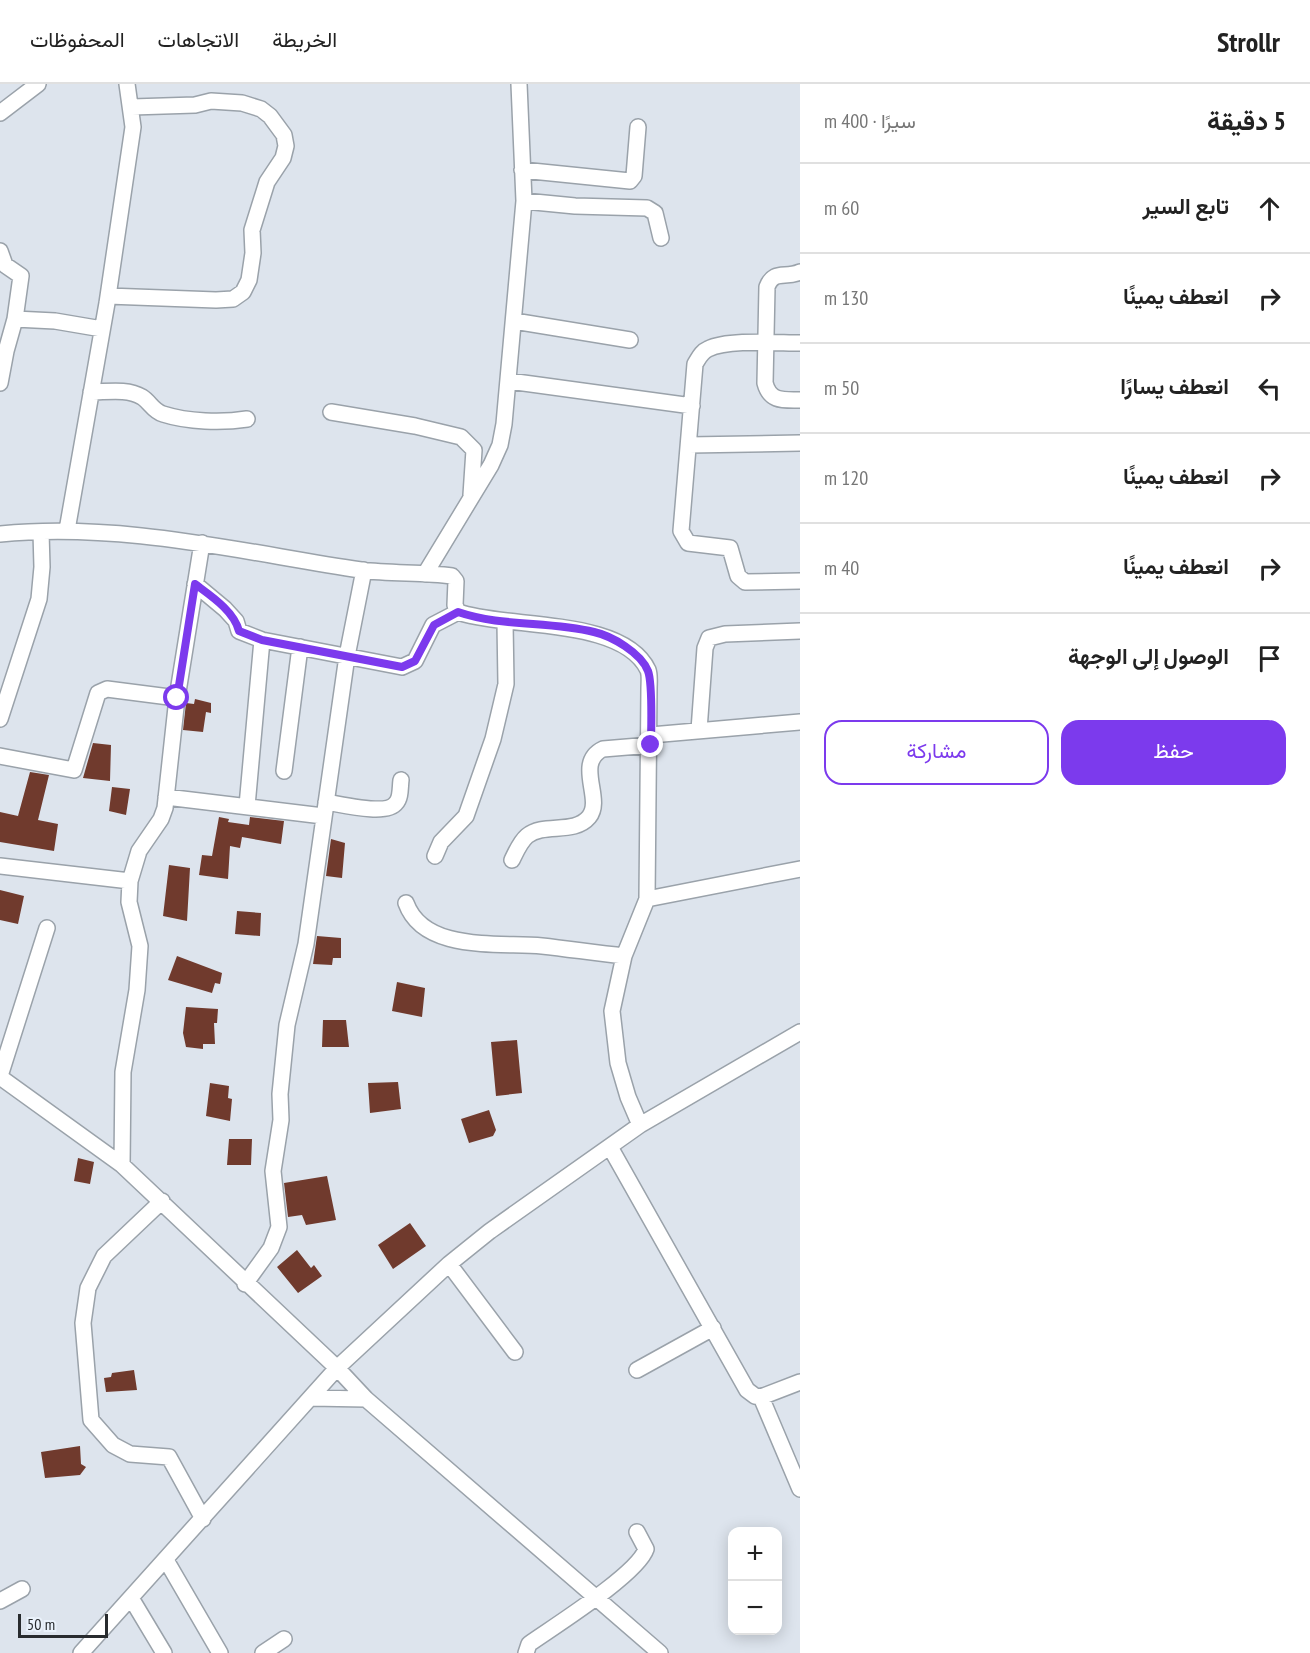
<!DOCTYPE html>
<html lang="ar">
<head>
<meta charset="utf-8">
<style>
  :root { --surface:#fff; --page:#f2f2f2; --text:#222; --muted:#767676; --line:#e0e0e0; --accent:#7c3aed }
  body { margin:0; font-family:"PT Sans Narrow",Vazirmatn,sans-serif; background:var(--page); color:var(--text); direction:rtl }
  .controls { position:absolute; right:18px; bottom:18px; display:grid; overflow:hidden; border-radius:12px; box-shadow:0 3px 15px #0003 }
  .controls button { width:54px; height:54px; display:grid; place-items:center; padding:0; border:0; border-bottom:2px solid var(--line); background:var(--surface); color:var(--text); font:30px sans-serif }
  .scale { position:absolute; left:18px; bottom:15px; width:90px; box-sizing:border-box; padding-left:6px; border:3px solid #282b2e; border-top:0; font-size:16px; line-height:21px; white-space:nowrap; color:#282b2e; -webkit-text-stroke:4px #eaf2fb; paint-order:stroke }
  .stop { position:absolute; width:18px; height:18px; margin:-14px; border:4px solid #7c3aed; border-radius:50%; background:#fff }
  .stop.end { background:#7c3aed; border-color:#fff; box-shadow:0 2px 6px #0008 }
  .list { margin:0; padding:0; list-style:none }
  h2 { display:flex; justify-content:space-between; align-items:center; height:78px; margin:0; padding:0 24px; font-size:26px }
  h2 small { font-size:20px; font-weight:400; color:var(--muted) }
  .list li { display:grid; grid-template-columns:39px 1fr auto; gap:18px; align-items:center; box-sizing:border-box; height:90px; padding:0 24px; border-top:2px solid var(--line) }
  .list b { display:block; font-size:22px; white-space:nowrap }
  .list em { font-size:20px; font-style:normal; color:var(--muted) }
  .actions { display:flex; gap:12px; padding:18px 24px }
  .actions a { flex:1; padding:14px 0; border:2px solid var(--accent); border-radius:18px; text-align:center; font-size:21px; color:var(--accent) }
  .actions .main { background:var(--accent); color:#fff }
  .icon { flex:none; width:33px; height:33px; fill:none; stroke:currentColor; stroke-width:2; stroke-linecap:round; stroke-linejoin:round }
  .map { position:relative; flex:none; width:800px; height:1569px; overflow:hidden; direction:ltr }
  header { display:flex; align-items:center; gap:36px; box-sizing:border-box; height:84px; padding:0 30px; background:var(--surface); border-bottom:2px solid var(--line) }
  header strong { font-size:28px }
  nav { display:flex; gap:33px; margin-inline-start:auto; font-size:21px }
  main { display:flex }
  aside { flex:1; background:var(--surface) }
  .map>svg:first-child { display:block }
  .building { fill:#703a2d }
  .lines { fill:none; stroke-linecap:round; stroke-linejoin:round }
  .minor-casing { stroke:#9aa2aa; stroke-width:18 }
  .minor { stroke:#fff; stroke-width:15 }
  .route { stroke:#7c3aed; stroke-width:8 }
</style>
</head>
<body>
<header>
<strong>Strollr</strong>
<nav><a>الخريطة</a><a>الاتجاهات</a><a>المحفوظات</a></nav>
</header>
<main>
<aside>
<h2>5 دقيقة<small>سيرًا · 400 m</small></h2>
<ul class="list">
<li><svg class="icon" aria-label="ahead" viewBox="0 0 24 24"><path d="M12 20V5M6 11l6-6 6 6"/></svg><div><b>تابع السير</b></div><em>60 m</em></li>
<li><svg class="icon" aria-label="right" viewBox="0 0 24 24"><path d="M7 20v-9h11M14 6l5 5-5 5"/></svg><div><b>انعطف يمينًا</b></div><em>130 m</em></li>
<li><svg class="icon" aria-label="left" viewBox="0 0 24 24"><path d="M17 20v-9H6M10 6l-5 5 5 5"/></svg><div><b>انعطف يسارًا</b></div><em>50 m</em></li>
<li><svg class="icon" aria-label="right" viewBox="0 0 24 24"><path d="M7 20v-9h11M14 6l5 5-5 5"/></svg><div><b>انعطف يمينًا</b></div><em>120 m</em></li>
<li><svg class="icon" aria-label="right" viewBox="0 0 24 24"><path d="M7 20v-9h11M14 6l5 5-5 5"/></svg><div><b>انعطف يمينًا</b></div><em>40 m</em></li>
<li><svg class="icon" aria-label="arrive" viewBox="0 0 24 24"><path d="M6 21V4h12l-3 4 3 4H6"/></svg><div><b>الوصول إلى الوجهة</b></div></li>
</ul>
<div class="actions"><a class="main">حفظ</a><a>مشاركة</a></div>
</aside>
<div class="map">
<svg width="800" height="1569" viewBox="0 0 800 1569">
  <rect width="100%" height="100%" fill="#dde4ed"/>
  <path class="building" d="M195,615l16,4v10l-5,-1 -3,20 -20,-2 3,-27 8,1z
    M93,659l18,2 -1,36 -27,-3z
    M30,688l19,3 -11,45 20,4 -4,27 -54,-9v-30l18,4z
    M112,703l18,2 -4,26 -17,-4z
    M219,733l10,2 -1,3 21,3 1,-8 34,4 -3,23 -39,-7 -2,11 -10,-2 -2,33 -29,-4 3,-20 10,1z
    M331,755l14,4 -3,35 -16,-2z
    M169,781l21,3 -3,53 -24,-5z
    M0,806l24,6 -6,28 -18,-4z
    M237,827l24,2 -1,23 -25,-2z
    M317,852l24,2v20h-8l-1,7 -19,-1z
    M177,872l45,17 -2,11 -5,-1 -3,10 -44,-13z
    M397,898l28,6 -3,29 -30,-6z
    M186,923l32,2 -1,14h-3l1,21h-12v5l-17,-2 -3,-14z
    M323,936h23l3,27h-27z
    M517,956l5,53 -26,3 -5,-54z
    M398,998l3,27 -31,4 -2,-30z
    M210,999l19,3 -1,12 4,1 -2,22 -24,-5z
    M489,1026l7,20 -3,6 -24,7 -8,-24z
    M229,1055h23l-1,26h-24z
    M78,1074l16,4 -4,22 -16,-3z
    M327,1092l9,44 -30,5 -4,-10 -14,2 -4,-34z
    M410,1139l16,23 -33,23 -15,-24z
    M297,1166l14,18 3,-3 8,11 -24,17 -21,-26z
    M134,1286l3,20 -31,2 -2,-14 7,-1 1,-4z
    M80,1362l1,18 5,3 -6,8 -35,3 -4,-26z"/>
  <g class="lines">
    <defs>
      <path id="minor" d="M0,29l38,-29
        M522,86l108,11 4,-5 4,-49
        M524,117l51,5 72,2 8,5 6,25
        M0,167l5,14 16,11 -6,43 -9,32 -6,1
        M800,188c-15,7 -26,-3 -33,15l-2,96c5,19 18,17 35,17
        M108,212l108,4 17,-1 10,-7 6,-12 4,-27 -1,-23 15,-48 16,-24 3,-12 -2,-11 -14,-19 -9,-7 -19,-6 -31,-2 -16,4 -63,2
        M15,235l40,2 47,8
        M514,237l116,19
        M800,259c-23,0 -72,-4 -92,6 -7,3 -9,9 -13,15l-14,167 7,12 42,5 8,28 7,6 55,-1
        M509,297l183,25
        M0,299l6,-32
        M91,308c16,0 36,-4 51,5 8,5 11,14 21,17 25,8 59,9 84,5
        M331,328l84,14 46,11 13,13 -3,45
        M689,361l111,-2
        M67,446l40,-227 26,-176 -6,-43
        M0,450c122,-12 241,18 361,36 30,4 61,2 91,6l4,5 -1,24 3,7
        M425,490l66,-109 9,-20 4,-21 20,-223 -5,-117
        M195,500l30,25 11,12 3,10 23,9 140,27 13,-6 18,-36 25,-13c50,17 165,5 190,58 2,5 1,13 1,19l-2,210 -23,57 -12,55 6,52 10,34 12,28
        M0,635l39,-120 3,-32 -1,-35
        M699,646l6,-82 4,-10 16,-4 75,-3
        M651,651l149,-13
        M0,672l74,14 24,-77 9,-4 70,9
        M284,687l16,-124
        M166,713l157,19
        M326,718c14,2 61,14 70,1 5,-5 4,-16 5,-23
        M247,722l15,-166
        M435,772l6,-14 25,-26 27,-77 13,-55 -1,-61
        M512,776c4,-8 8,-18 15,-24 17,-14 47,-1 62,-19 15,-18 -15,-54 14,-68l48,-4
        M0,782l130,15
        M647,815l153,-30
        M406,819c18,50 94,39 136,43 27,3 54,7 82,10
        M0,992l47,-148
        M0,993l122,88 215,203 29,31 294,254
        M610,1063l137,243 8,6 6,1 39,-15
        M122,1081l1,-93 14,-82 3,-44 -11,-44 1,-21 9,-30 22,-32 4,-11 12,-110 25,-155
        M162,1117l-58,55 -16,32 -5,35 8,97 22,25 17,9 39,3 34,62
        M449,1180l66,88
        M245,1200l26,-36 8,-21 -6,-56 8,-51 -1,-26 7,-69 19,-81 41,-288 17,-86
        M637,1286l76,-42
        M761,1313l39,92
        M311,1314l55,1
        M166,1476l54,93
        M131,1514l33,55
        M0,1517l22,-12
        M81,1569l256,-285 112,-104 41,-33 150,-106 160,-93
        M263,1569l21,-14
        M526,1569l3,-9c24,-17 109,-70 117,-95l-9,-17"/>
    </defs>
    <use href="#minor" class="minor-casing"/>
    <use href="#minor" class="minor"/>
  </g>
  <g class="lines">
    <path class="route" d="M177,614l18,-114c16,12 39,27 44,47l23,9 140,27 13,-6 19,-36 24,-13c44,15 91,9 136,20 18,4 47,21 54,39 5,13 3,58 3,74"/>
  </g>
</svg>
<div class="controls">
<button>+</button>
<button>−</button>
</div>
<div class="scale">50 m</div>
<div class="stop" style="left:177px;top:614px"></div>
<div class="stop end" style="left:651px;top:661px"></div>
</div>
</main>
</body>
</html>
